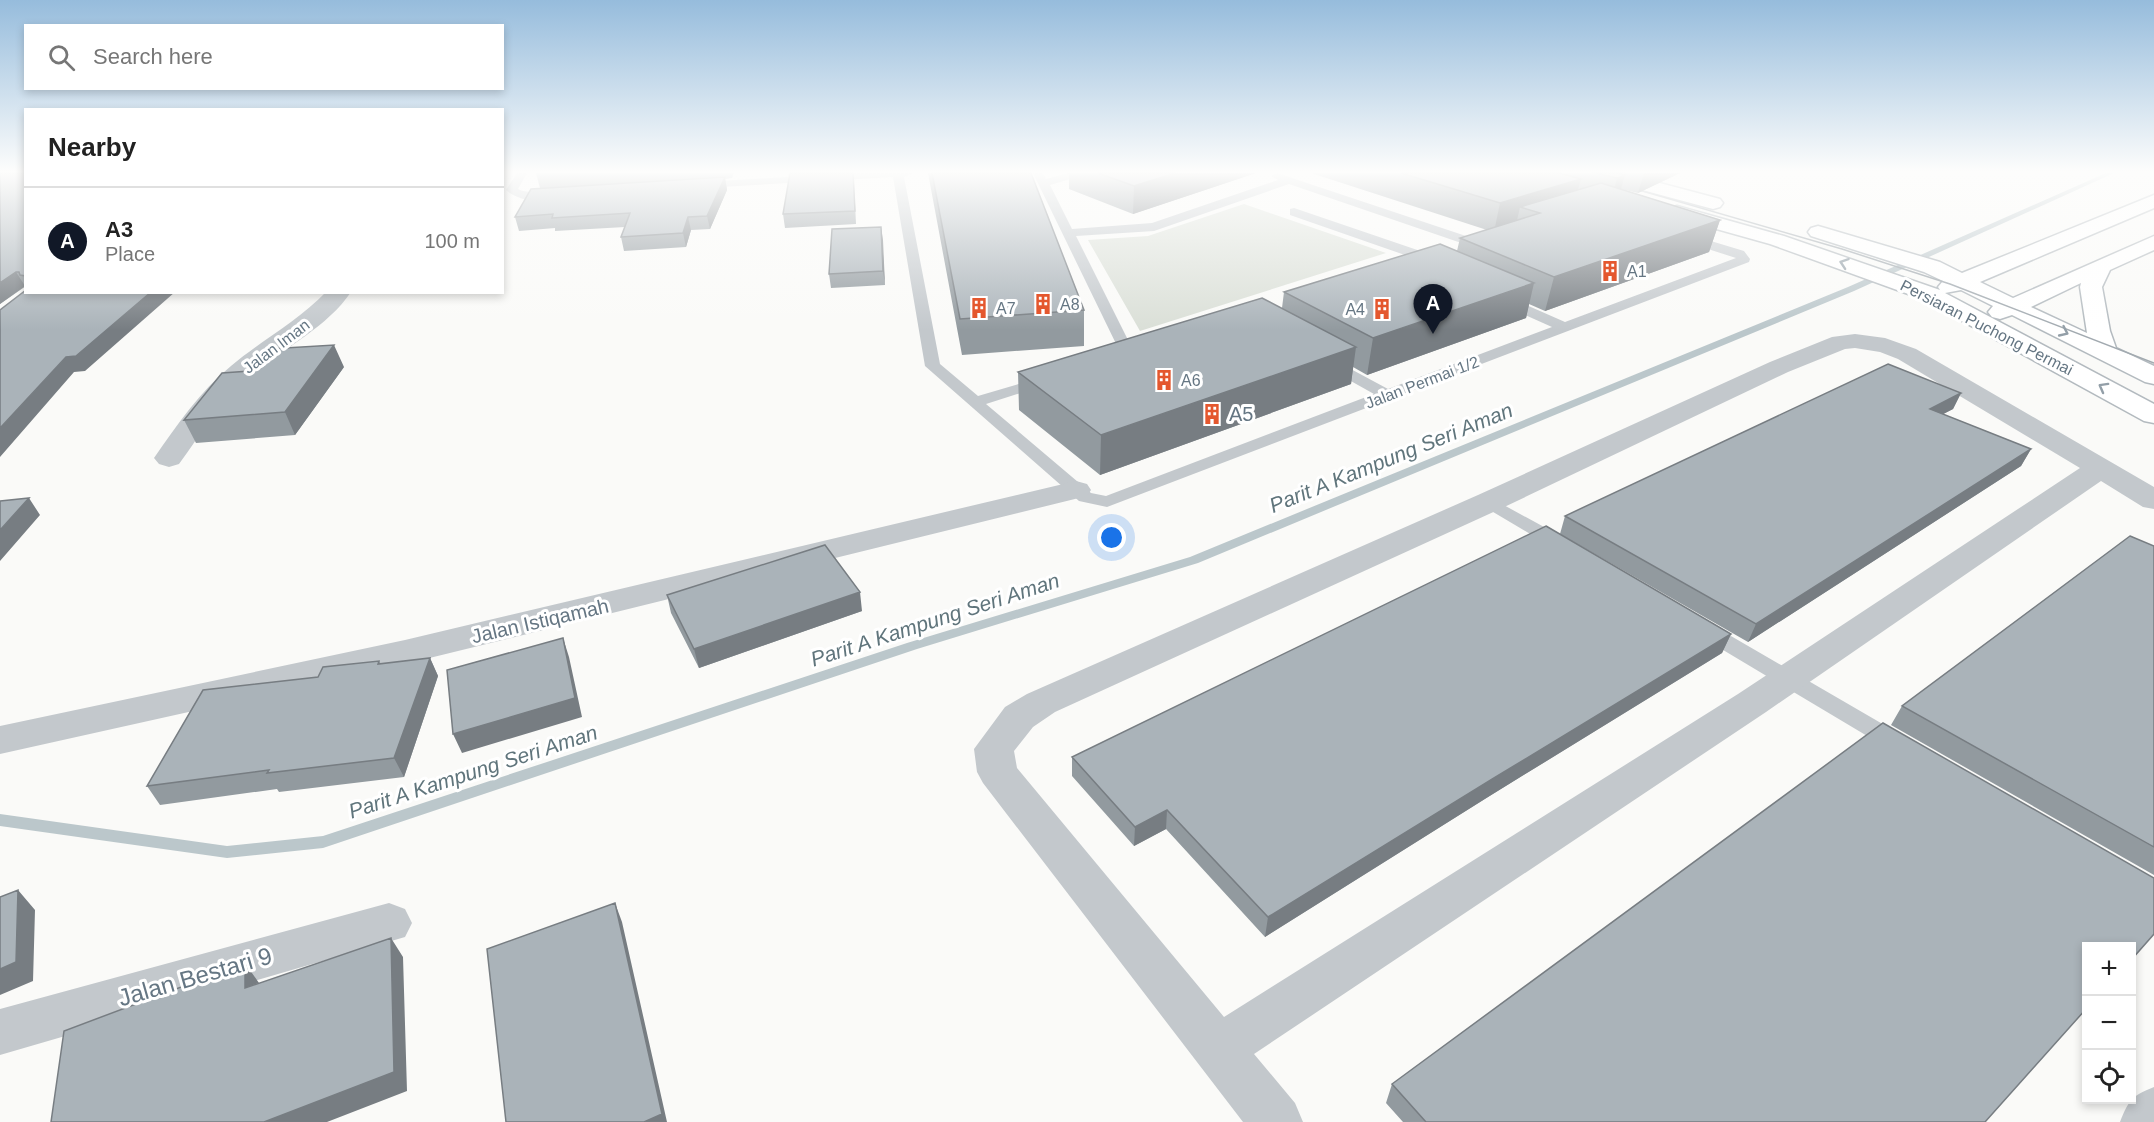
<!DOCTYPE html>
<html lang="en">
<head>
<meta charset="utf-8">
<style>
  :root { --surface:#fff; --page:#f6f6f6; --text:#222; --muted:#767676; --line:#e0e0e0; --accent:#111827 }
  body { margin:0; font-family:Helvetica,sans-serif; background:var(--page); color:var(--text) }
  .controls { position:absolute; right:18px; bottom:18px; display:grid; overflow:hidden; border-radius:0px; box-shadow:0 3px 9px #0003 }
  .controls button { width:54px; height:54px; display:grid; place-items:center; padding:0; border:0; border-bottom:2px solid var(--line); background:var(--surface); color:var(--text); font:30px sans-serif }
  .you { position:absolute; left:1112px; top:538px; width:21px; height:21px; margin:-15px; border:4px solid #fff; border-radius:50%; background:#1a73e8; box-shadow:0 0 0 9px #1a73e833 }
  .badge { display:grid; place-items:center; width:39px; height:39px; border-radius:50%; background:var(--accent); color:#fff; font-size:20px; font-weight:700 }
  .pin { position:absolute; translate:-50% -50px; filter:drop-shadow(0 2px 3px #0008) }
  .pin::after { content:''; position:absolute; top:32px; width:21px; height:18px; background:inherit; clip-path:polygon(0 0,100% 0,50% 100%) }
  .list { margin:0; padding:0; list-style:none }
  h2 { display:flex; justify-content:space-between; align-items:center; height:78px; margin:0; padding:0 24px; font-size:26px }
  h2 small { font-size:20px; font-weight:400; color:var(--muted) }
  .list li { display:grid; grid-template-columns:39px 1fr auto; gap:18px; align-items:center; box-sizing:border-box; height:108px; padding:0 24px; border-top:2px solid var(--line) }
  .list b { display:block; font-size:22px; white-space:nowrap }
  .list p { margin:0; font-size:20px; white-space:nowrap; color:var(--muted) }
  .list em { font-size:20px; font-style:normal; color:var(--muted) }
  .icon { flex:none; width:33px; height:33px; fill:none; stroke:currentColor; stroke-width:2; stroke-linecap:round; stroke-linejoin:round }
  .map { position:relative; flex:none; width:2154px; height:1122px; overflow:hidden }
  .search { position:absolute; background:var(--surface); box-shadow:0 3px 9px #0003; left:24px; top:24px; width:480px; height:66px; display:flex; align-items:center; gap:15px; box-sizing:border-box; padding:0 21px; border-radius:0px; color:var(--muted); font-size:22px }
  .panel { position:absolute; background:var(--surface); box-shadow:0 3px 9px #0003; left:24px; top:108px; width:480px; height:186px; border-radius:0px }
  .map>svg:first-child { display:block }
  .green { fill:#dadfd7 }
  .lines { fill:none; stroke-linecap:round; stroke-linejoin:round }
  .stream { fill:#bbc7cb; fill-rule:evenodd }
  .secondary-casing { stroke:#b3babf; stroke-width:3 }
  .service { fill:#c3c8cc; fill-rule:evenodd }
  .minor { fill:#c3c8cc; fill-rule:evenodd }
  .secondary { fill:#fff; fill-rule:evenodd }
  .tram { stroke:#a2aab0; stroke-width:1.5 }
  .wall { fill:#929a9f }
  .shaded-wall { fill:#777d82 }
  .building { fill:#aab3b9; stroke:#777d82; stroke-width:1.5 }
  .oneway { stroke:#939fa8 }
  .labels { text-anchor:middle; stroke-width:6; stroke-linejoin:round; paint-order:stroke }
  .far-poi-label { font-size:16px; fill:#657683; stroke:#fff; text-anchor:start }
  .far-street-label { font-size:16px; fill:#657683; stroke:#fff }
  .poi-label { font-size:20px; fill:#657683; stroke:#fff; text-anchor:start }
  .street-label { font-size:20px; fill:#657683; stroke:#fff }
  .water-label { font-size:21px; font-style:italic; fill:#60757c; stroke:#fff }
  .near-street-label { font-size:24px; fill:#657683; stroke:#fff }
</style>
</head>
<body>
<div class="map">
<svg width="2154" height="1122" viewBox="0 0 2154 1122">
  <rect width="100%" height="100%" fill="#fafaf8"/>
  <path class="green" d="M1244,204l142,49 -246,78 -52,-91 60,-4z"/>
  <g class="lines">
    <path class="stream" d="M2106,173h8l-260,118 -656,272 -281,86 -594,199 -96,10 -227,-32v-12l227,32 96,-10 584,-193 283,-86 658,-270z"/>
    <defs>
      <path id="secondary" d="M1592,173h30l98,26 3,4 -3,4 -7,2 -119,-32z
        M2154,195v13l-174,74 33,16 141,-62v14l-44,20 -8,17 8,44 6,17 38,18v18l-9,-2 -133,-67 -12,4 -8,-2 -4,-5 5,-6 -32,-16 -16,3 209,111v19l-10,-2 -222,-122 -152,-55 -100,-28 -3,-4 3,-4 7,-2 107,30 156,54 -2,-3 5,-6 -19,-9 -113,-36 -3,-4 3,-4 7,-2 7,2 115,34 22,11zM2081,283l-1,4 7,46 -56,-26z"/>
    </defs>
    <use href="#secondary" class="secondary-casing"/>
    <path class="service" d="M517,173h10l-9,16c13,7 30,-2 41,6 -14,10 -41,6 -53,-5z
      M855,173h58l-9,4 36,187 38,32 61,-18h10l3,3 -3,3 -63,20 105,89 15,3 268,-102 -50,-28 -3,-3 3,-3h10l54,29 164,-62 -54,-24 -2,-3 2,-3h10l57,25 171,-64 -53,-17 -2,-3 2,-3h8l53,16 6,8 -1,3 -642,245 -28,-6 -154,-135 -32,-189 -191,11 -6,-3 6,-3z
      M1033,173h10l3,6 22,-6h17l-1,2 -34,10 22,44 80,-6 126,-43 -7,-4 6,-3 204,68 2,3 -6,4 -4,-1 -184,-63 -135,47 -78,5 59,118 -7,4 -7,-4z
      M1294,208l141,48 1,3 -6,4 -5,-1 -135,-47v-6z
      M1489,497l77,42 3,4 -3,4h-14l-69,-41 -3,-4 3,-4z
      M1705,623l7,2 193,112 4,6 -4,6 -8,3 -8,-3 -191,-114 -4,-5 4,-5z"/>
    <path class="minor" d="M326,292h25c-25,37 -70,57 -103,86 -28,24 -47,56 -69,86l-10,3 -10,-3 -5,-6c23,-33 46,-67 77,-92 31,-26 67,-45 95,-74z
      M1855,334l30,4 31,11 238,138v22l-11,-2 -42,-26 -335,231 -512,342 41,49 8,19h-60l-260,-339 -6,-11 -3,-23 31,-42 22,-13 451,-199 292,-133 62,-25zM1855,348l25,4 18,7 182,109 -342,226 -514,323 -207,-249 -3,-17 19,-24 22,-15 445,-203 288,-137 57,-23z
      M1076,481l11,3 4,6 -4,6 -682,168 -405,90v-28l405,-86z
      M389,903l16,6 7,14 -7,14 -405,118v-46z
      M2154,1087v35h-34c9,-22 11,-26 34,-35z"/>
    <use href="#secondary" class="secondary"/>
    <path class="tram" d="M1625,186l217,63 108,35 204,79"/>
  </g>
  <path class="wall" d="M0,173h26v113l-26,18z
    M536,173h198l-2,5 -7,1 2,11 -17,39 -19,1 -5,17 -62,4 -3,-14 4,-10 -70,4v-3l-36,3 -4,-14 25,-29z
    M928,173h103l53,137v36l-122,9z
    M1069,173h187l-123,41 -64,-25z
    M1311,173h369l-42,20 -17,-4 99,31 -11,32 -164,59 -16,-7 -3,14 -159,57 -14,-8 -2,17 -251,91 -81,-65 -1,-38 264,-64 2,-16 173,-41 3,-13 27,-8z
    M854,182l2,42 -71,4 -2,-14z
    M881,227l4,58 -54,3 -2,-14z
    M344,367l-49,68 -99,8 -12,-23z
    M1961,393l-8,16 -10,5 88,35 -10,17 -273,176 -188,-108 5,-18z
    M2154,546v329l-263,-150 11,-19z
    M667,595l195,16 -163,57 -28,-55z
    M1731,634l-9,19 -234,144 -223,140 -99,-108 -32,17 -62,-70v-19z
    M430,658l8,18 -34,101 -125,15 -2,-3 -117,16 -13,-19 232,-125 2,3z
    M1392,1084l593,38h-582l-17,-19z"/>
  <path class="shaded-wall" d="M1175,173h81l-123,41 1,-28z
    M1644,173h36l-42,20z
    M1625,175l-8,28 -7,4 7,-29z
    M725,177l2,13 -17,39 -3,-13z
    M1581,179l-8,28h-53l-4,18 -22,7 6,-29z
    M688,217l3,13 -5,17 -3,-14z
    M1720,220l-11,32 -164,59 9,-34z
    M881,227l2,13 2,45 -2,-14z
    M16,272l9,14 -25,18v-21z
    M1534,283l-8,35 -159,57 6,-37z
    M151,292h24l-90,79 -11,1 -74,85v-29l66,-71z
    M334,345l10,22 -49,68 -10,-23z
    M1356,347l-5,37 -251,91 1,-40z
    M1961,393l-8,16 -31,16 8,-16z
    M2031,449l-10,17 -273,176 8,-18z
    M29,498l11,17 -40,46v-31z
    M860,592l2,19 -163,57 -5,-19z
    M1731,634l-9,19 -234,144 -223,140 3,-20 226,-139z
    M563,638l6,19 13,60 -120,36 -9,-19z
    M430,658l8,18 -34,101 -10,-19z
    M1167,810l-1,19 -32,17 1,-19z
    M18,890l17,20 -2,71 -33,14v-26z
    M615,903l7,19 45,200h-23z
    M391,938l12,19 4,134 -80,31h-63z
    M245,963l14,20 -14,5z"/>
  <path class="building" d="M0,173h26v103l-6,-1 -1,-3h-3l-16,11z
    M790,173h63l2,38 -72,3z
    M932,173h99l53,137 -124,9z
    M1098,173h77l-41,13z
    M1401,173h158l22,6 -81,24z
    M1596,173h20l9,2 -8,3z
    M725,177l-18,39 -19,1 -5,16 -62,4 9,-24 -78,5 1,-4 -38,3 16,-28z
    M1601,183l119,37 -166,57 -94,-39 80,-25 -20,-6z
    M881,227l2,44 -54,3 3,-45z
    M1440,244l94,39 -161,55 -89,-46z
    M26,290v2h125l-75,64 -10,1 -66,71v-118z
    M1262,298l94,49 -255,88 -83,-63z
    M334,345l-49,67 -101,8 38,-47 28,-2 18,-22z
    M1888,364l73,29 -31,16 101,40 -275,175 -191,-108z
    M29,498l-29,32v-29z
    M1546,526l185,108 -237,144 -226,139 -101,-107 -32,17 -63,-70z
    M2130,536l24,10v301l-252,-141z
    M825,545l35,47 -166,57 -27,-54z
    M563,638l12,60 -122,36 -6,-64z
    M430,658l-36,100 -127,15 2,-3 -122,16 56,-96 115,-13 5,-10 56,-6 -1,3z
    M1883,723l271,155v56l-22,25v-13h-46v63l-101,113h-559l-34,-38z
    M18,890l-2,72 -16,7v-72z
    M615,903l47,211 -18,8h-138l-19,-173z
    M391,938l3,134 -130,50h-213l13,-91 181,-68v25z"/>
  <defs><path id="oneway-chevron" d="M-2-3.5L2.5 0L-2 3.5" fill="none" stroke-width="1.6" stroke-linecap="round" stroke-linejoin="round" transform="scale(1.5)"/></defs>
  <g class="oneway">
    <use href="#oneway-chevron" transform="translate(1844 263) rotate(-161)"/>
    <use href="#oneway-chevron" transform="translate(2064 332) rotate(25)"/>
    <use href="#oneway-chevron" transform="translate(2103 387) rotate(-151)"/>
  </g>
  <linearGradient id="sky" x2="0" y2="1"><stop stop-color="#96bcdc"/><stop offset="0.52" stop-color="#fdfdfc"/><stop offset="1" stop-color="#fdfdfc" stop-opacity="0"/></linearGradient>
  <rect width="2154" height="330" fill="url(#sky)"/>
  <defs>
    <symbol id="building-bare" viewBox="-9 -9 18 18"><path d="M-4-6H4V6H1V3H-1V6H-4ZM-2.5-4.3h1.7v1.8h-1.7ZM.8-4.3h1.7v1.8H.8ZM-2.5-1h1.7V.8h-1.7ZM.8-1h1.7V.8H.8Z" fill="#e4572e" stroke="#fff" stroke-width="2.5" paint-order="stroke"/></symbol>
  </defs>
  <g fill-rule="evenodd">
    <use href="#building-bare" x="1595" y="256" width="30" height="30"/>
    <use href="#building-bare" x="1028" y="289" width="30" height="30"/>
    <use href="#building-bare" x="964" y="293" width="30" height="30"/>
    <use href="#building-bare" x="1367" y="294" width="30" height="30"/>
    <use href="#building-bare" x="1149" y="365" width="30" height="30"/>
    <use href="#building-bare" x="1197" y="399" width="30" height="30"/>
  </g>
  <g class="labels">
    <g class="far-poi-label">
      <text x="1627" y="277">A1</text>
      <text x="1060" y="310">A8</text>
      <text x="996" y="314">A7</text>
      <text x="1365" y="315" text-anchor="end">A4</text>
      <text x="1181" y="386">A6</text>
    </g>
    <g class="far-street-label">
      <text transform="translate(1987 327) rotate(27)" y="6">Persiaran Puchong Permai</text>
      <text transform="translate(276 346) rotate(-37)" y="6">Jalan Iman</text>
      <text transform="translate(1422 382) rotate(-21)" y="6">Jalan Permai 1/2</text>
    </g>
    <g class="poi-label">
      <text x="1229" y="421">A5</text>
    </g>
    <g class="street-label">
      <text transform="translate(540 621) rotate(-13)" y="7">Jalan Istiqamah</text>
    </g>
    <g class="water-label">
      <text transform="translate(1391 458) rotate(-22)" y="7">Parit A Kampung Seri Aman</text>
      <text transform="translate(935 620) rotate(-18)" y="7">Parit A Kampung Seri Aman</text>
      <text transform="translate(473 772) rotate(-18)" y="7">Parit A Kampung Seri Aman</text>
    </g>
    <g class="near-street-label">
      <text transform="translate(195 977) rotate(-16)" y="8">Jalan Bestari 9</text>
    </g>
  </g>
</svg>
<div class="controls">
<button>+</button>
<button>−</button>
<button><svg class="icon" aria-label="locate" viewBox="0 0 24 24"><circle cx="12" cy="12" r="6"/><path d="M12 2v4M12 18v4M2 12h4M18 12h4"/></svg></button>
</div>
<div class="you"></div>
<div class="pin badge" style="left:1433px;top:334px">A</div>
<div class="search"><svg class="icon" aria-label="search" viewBox="0 0 24 24"><circle cx="10" cy="10" r="6"/><path d="M15 15l6 6"/></svg>Search here</div>
<section class="panel">
<h2>Nearby<small></small></h2>
<ul class="list">
<li><span class="badge">A</span><div><b>A3</b><p>Place</p></div><em>100 m</em></li>
</ul>
</section>
</div>
</body>
</html>
